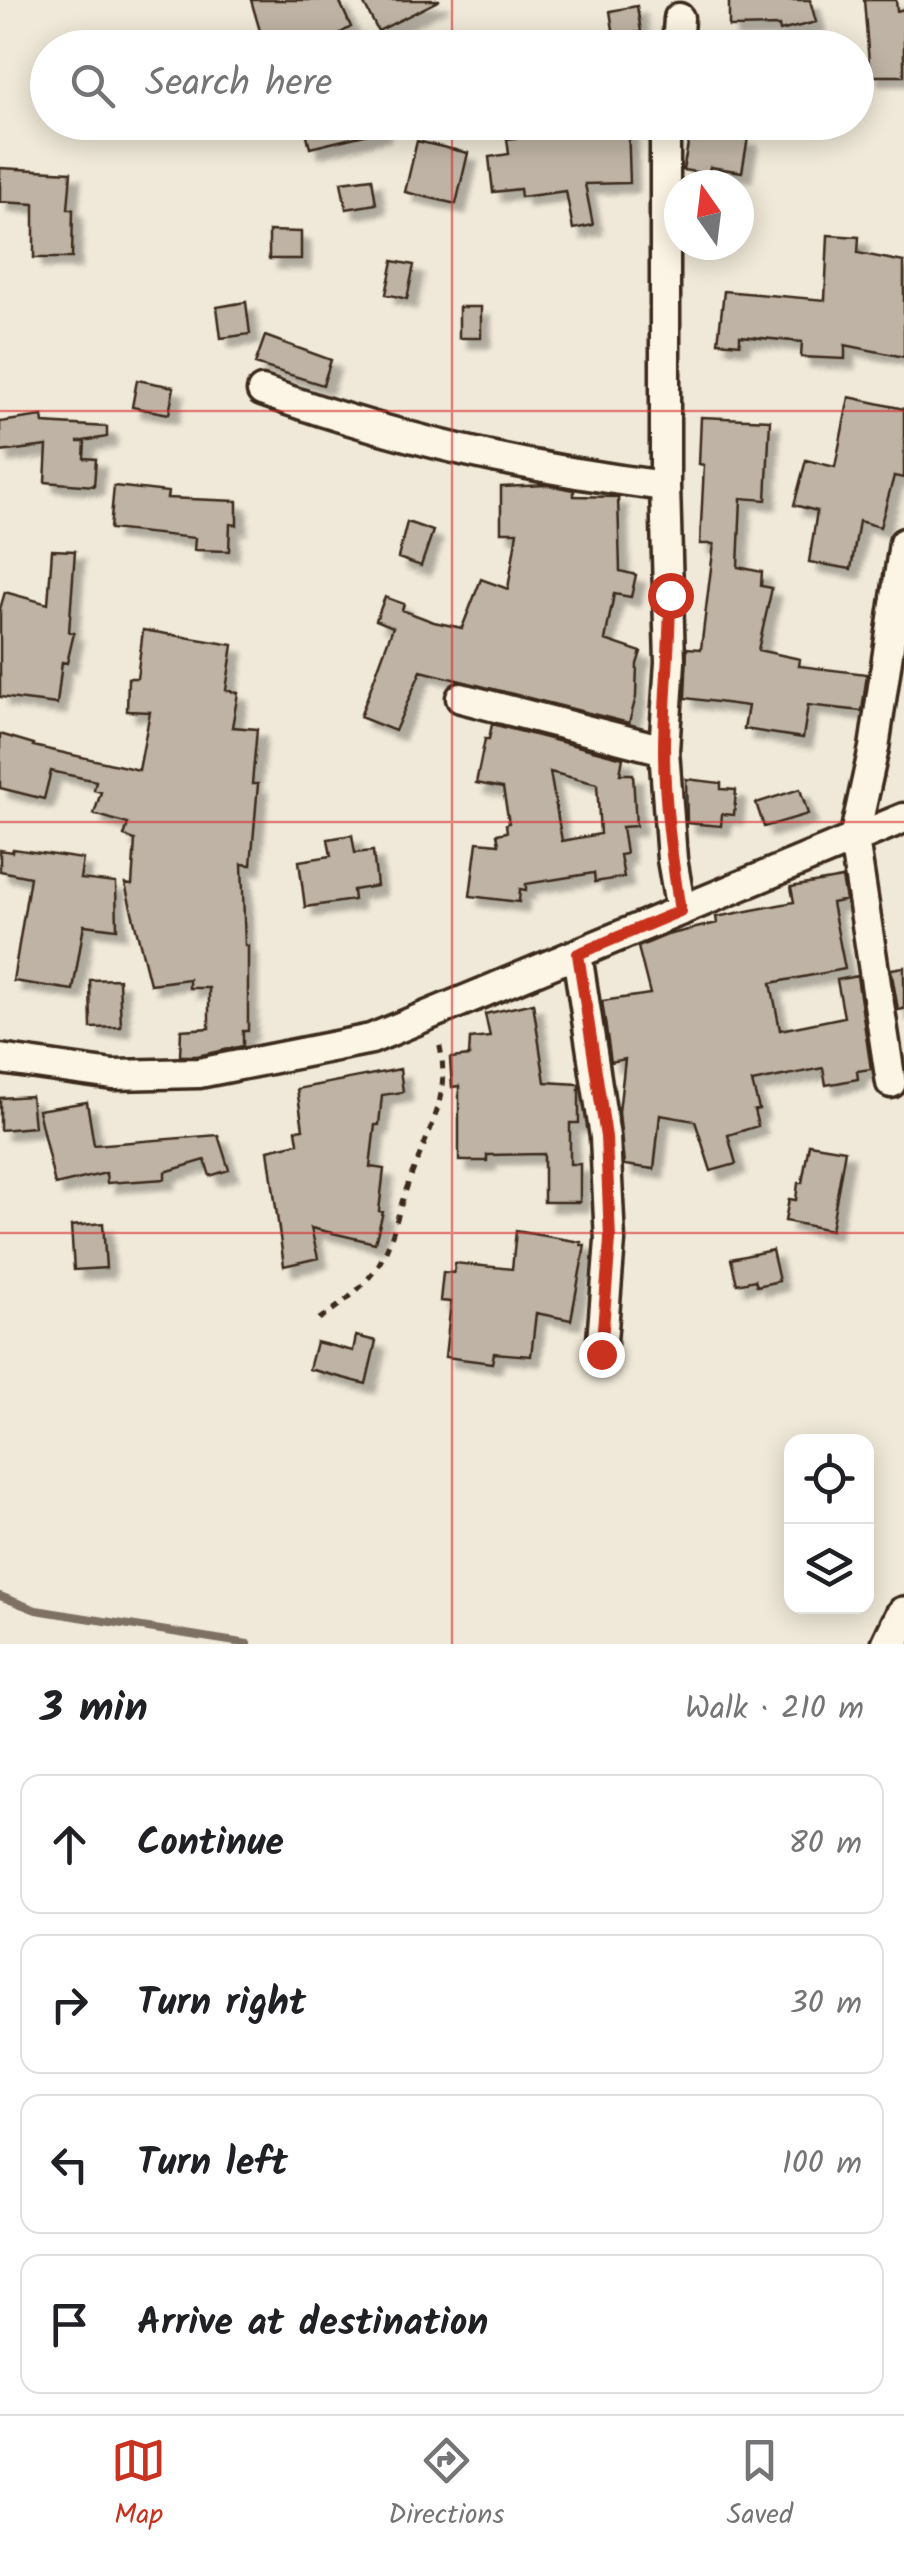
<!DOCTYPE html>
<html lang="en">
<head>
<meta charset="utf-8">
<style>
  :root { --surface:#fff; --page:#f2f2f2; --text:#202124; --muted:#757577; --line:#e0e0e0; --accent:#c8321e }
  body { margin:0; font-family:Kalam,sans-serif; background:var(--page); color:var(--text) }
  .controls { position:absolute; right:30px; bottom:30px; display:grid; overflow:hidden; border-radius:20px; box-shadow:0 5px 25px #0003 }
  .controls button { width:90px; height:90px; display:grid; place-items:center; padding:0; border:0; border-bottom:2px solid var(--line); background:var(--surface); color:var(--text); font:50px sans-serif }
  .compass { position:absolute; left:664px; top:170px; width:90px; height:90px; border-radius:50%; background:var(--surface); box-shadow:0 5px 25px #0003; rotate:346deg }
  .stop { position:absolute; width:30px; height:30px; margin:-22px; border:8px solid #c8321e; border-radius:50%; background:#fff }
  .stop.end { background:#c8321e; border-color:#fff; box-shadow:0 2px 10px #0008 }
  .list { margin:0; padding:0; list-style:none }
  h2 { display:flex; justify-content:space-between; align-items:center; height:130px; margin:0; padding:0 40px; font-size:42px }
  h2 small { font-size:32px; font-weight:400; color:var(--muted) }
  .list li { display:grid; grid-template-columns:65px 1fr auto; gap:30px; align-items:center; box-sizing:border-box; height:140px; margin:0 20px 20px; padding:0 20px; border:2px solid var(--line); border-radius:20px }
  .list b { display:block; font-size:38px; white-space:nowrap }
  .list em { font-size:32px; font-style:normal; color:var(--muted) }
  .icon { flex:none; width:55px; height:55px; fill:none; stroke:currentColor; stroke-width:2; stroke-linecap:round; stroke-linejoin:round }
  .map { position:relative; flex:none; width:904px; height:1644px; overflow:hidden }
  .search { position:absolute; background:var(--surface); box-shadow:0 5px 25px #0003; left:30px; right:30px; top:30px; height:110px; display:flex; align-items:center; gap:25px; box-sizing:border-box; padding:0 35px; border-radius:55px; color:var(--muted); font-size:38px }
  .sheet { height:770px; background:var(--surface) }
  nav { display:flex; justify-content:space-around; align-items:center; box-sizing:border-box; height:140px; border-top:2px solid var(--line); background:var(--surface); font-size:28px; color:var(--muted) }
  nav a { display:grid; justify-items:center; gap:5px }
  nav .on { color:var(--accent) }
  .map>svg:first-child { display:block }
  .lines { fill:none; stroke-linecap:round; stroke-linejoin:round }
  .stream { stroke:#7e7163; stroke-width:8 }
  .building { fill:#beb3a4; stroke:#3b2a1e; stroke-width:2.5; fill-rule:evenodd; filter:url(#shadow) }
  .minor-casing { stroke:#3b2a1e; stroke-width:35 }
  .major-casing { stroke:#3b2a1e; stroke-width:42 }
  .path { stroke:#3b2a1e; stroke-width:5; stroke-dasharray:8 8; stroke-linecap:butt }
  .minor { stroke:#fcf5e5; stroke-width:28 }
  .major { stroke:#fcf5e5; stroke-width:35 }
  .route { stroke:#c8321e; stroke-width:12 }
  .grid { fill:none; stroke:#d62828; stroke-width:2.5; stroke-opacity:0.55 }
</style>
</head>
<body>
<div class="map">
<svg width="904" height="1644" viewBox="0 0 904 1644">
  <defs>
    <filter id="shadow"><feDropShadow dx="9" dy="9" stdDeviation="2.5" flood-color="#0004"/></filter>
  </defs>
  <rect width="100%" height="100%" fill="#f0e9d9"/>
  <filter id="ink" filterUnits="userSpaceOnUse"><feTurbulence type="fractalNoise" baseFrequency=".01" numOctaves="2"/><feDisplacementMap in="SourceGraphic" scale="20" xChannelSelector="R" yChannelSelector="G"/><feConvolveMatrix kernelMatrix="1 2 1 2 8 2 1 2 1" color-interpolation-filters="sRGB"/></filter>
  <g filter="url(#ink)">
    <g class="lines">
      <path class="stream" d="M0,1596l36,14 212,34"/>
    </g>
    <path class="building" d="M251,0h88l12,27 -37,21h-49z
      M362,0h78l-62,31z
      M729,0h81l6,22 -36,9 -1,-5 -50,1z
      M864,0h32l1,11 7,-2v67h-34z
      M637,6l4,26 -27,4 -4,-25z
      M304,122h76l1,9 -71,17z
      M569,122h59l2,61 -45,1 8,41 -20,4 -7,-38 -45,6 -1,-8 -27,3 -4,-35 20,-3 -2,-15 63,-7z
      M691,129l57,9 -6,34 -32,-5 -2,7 -25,-4z
      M417,141l51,12 -12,51 -51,-12z
      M0,168l71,4 -3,37h5l-1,49h-38v-54l-34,-2z
      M372,178l4,26 -30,5 -5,-27z
      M269,231l32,1v27h-32z
      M828,235l31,2 -1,16 46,9v95l-59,-12v14l-44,-2 1,-15 -62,-6v8l-22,-2 6,-51 101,9z
      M393,261l21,4 -7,34 -21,-5z
      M246,302l4,32 -29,4 -4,-31z
      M459,307h22v31h-22z
      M265,336l66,24 -8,25 -68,-21z
      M137,380l37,7 -5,27 -37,-7z
      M849,397l55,12v69l-10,-2 -14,51 -21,-6 -8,48 -42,-7 8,-51 -23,-6 12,-45 29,7z
      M42,416l1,7 64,4v10l-30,5h8l-1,16 12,1 -2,27 -49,-4 2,-36 -47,6v-30z
      M701,417l69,3 -4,80 -25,-2 -3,69 24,5 -1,14 11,2 -14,62 42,9 -1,7 68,8 -5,37 -54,-6 -5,33 -59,-9 4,-23 -63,-8 2,-50 14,1 13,-105h-14l4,-79 -5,-1z
      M547,485l27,5v6l44,1 2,74 16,4 -5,22 -17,-3 -9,46 36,12 -4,12 -1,33 -7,26 -208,-52 -26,60 -35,-14 33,-90 -17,-7 9,-23 19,7 -2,6 32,12 28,6 19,-49 27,10 9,-57h-16v-45z
      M114,486l54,6 -1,6 70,3v24l-7,-1 -1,27 -35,-1 1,-12 -85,-9z
      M407,522l26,9 -12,35 -23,-8z
      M52,550l23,1 -6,81 5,1 -7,30 -5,-1 -5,42 -57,-7v-88l5,-17 43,12z
      M143,630l90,15 -7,45 12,3 -6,34 25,2 -5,55h6l-7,81 -9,-1 3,82h3v85h-5v15l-46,10h-17l1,-26 28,-2v-40h-20v-9l-39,5 -25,-100 7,1 3,-45 -11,-4 4,-12 -34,-10 7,-22 -7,-2 2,-9 -45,-10 -7,28 -44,-11v-54l34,10 -1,2 106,24 11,-58 -23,-1 1,-33h9z
      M492,724l131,34 -3,16h13l3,52 -14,1 4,27 -6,1 4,22 -29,5 -1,-9 -68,11v6l-6,-1 -1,13 -49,-6 7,-54 22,2 -2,-10 10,-2 -1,-8 3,-1 -6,-35 -27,-5 9,-44h4zM550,772l47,12 3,50 -38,7z
      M686,779l35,4v6l15,1 -2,25 -12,-1 -1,12 -34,-3z
      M800,789l8,25 -44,13 -8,-24z
      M352,835l3,18 18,-2 4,35 -24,4 1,10 -49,7 -6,-46 32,-5 -3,-17z
      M13,849l70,10 -3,20 36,4 1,46 -33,-4 -11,65 -60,-9 17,-104 -30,-6v-21l12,2z
      M842,878l4,22 -14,3 13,66 -74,14 9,47 64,-13 -7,-37 20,-4 14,93 -14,2 1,8 -32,6 -3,-17 -71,14 7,27 -5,1 4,16 -30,9 8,29 -25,7 -16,-50 -35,-6 -6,54 -30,-4 -5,-53 6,-53 -14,3 -9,-61 48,-7 -12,-47 29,-12 50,-12 -1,-6 78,-15 -3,-15z
      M904,967v42l-6,1 -7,-41z
      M119,979l2,48 -30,1 -1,-48z
      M533,1003l12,79 34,2v39h-9v41h10v38h-36v-48l-57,1v6h-28v-75l-7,1 -2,-29 19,-2 1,-17 20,-2 -5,-23z
      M400,1069l3,23 -21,3 -3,30h-4l-5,42 14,2 -5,42 4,1 -8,31 -64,-15 7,30 -34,8 -16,-116 30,-7 -2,-13 7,-1 -6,-40z
      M31,1096l3,31 -34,3v-32z
      M87,1102l7,43 124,-10 11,35 -19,6 -5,-16 -40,12v7l-58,4 -1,-10 -51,12 -17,-75z
      M809,1144l36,6 -14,80 -46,-9 4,-22 7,1 2,-17h4z
      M103,1223l3,45 -32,2 -3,-44z
      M516,1231l65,11v3h4l-14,75 -35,-7 -5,43 -37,-3 -2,10 -47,-6 6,-55 -11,-1 3,-29 11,1 1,-10 57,6z
      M772,1250l7,31 -22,5 -2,-6 -18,4 -6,-25z
      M356,1336l20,5 -10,43 -57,-15 7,-27 37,9z"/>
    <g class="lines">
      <defs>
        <path id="minor" d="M677,48l2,-30
          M262,391c132,47 264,78 403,95v-364
          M665,486l5,176 -6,88 8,109 9,52
          M461,698l203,52
          M577,954l28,183 5,104 -9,113
          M0,1059l113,16 86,-2 172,-34 533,-221
          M891,1083l-37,-244 20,-91 30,-205"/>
        <path id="major" d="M890,1644l14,-29"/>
      </defs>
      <use href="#minor" class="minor-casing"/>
      <use href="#major" class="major-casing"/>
      <path class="path" d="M319,1319c22,-14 43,-30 58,-52 16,-24 20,-53 30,-80 19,-54 47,-89 31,-149"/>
      <use href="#minor" class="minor"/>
      <use href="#major" class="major"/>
    </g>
  </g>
  <g class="lines" filter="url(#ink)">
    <path class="route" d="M601,1354l9,-114 -4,-103 -28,-183 102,-43c-8,-53 -16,-108 -16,-161 0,-52 6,-103 6,-155"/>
  </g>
  <path class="grid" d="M452,0v48M452,122v1522M0,411h904M0,822h904M0,1233h904"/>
</svg>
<div class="controls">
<button><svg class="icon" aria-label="locate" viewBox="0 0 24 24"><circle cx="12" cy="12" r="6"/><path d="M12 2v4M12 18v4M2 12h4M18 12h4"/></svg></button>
<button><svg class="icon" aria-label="layers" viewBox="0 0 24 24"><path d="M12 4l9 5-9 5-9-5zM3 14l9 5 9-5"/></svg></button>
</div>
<svg class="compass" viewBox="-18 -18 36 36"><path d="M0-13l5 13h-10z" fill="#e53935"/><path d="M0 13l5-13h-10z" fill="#757577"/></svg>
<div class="stop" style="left:670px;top:595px"></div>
<div class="stop end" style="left:601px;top:1354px"></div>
<div class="search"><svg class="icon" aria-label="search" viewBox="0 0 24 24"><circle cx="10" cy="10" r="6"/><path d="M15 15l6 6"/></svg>Search here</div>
</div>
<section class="sheet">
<h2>3 min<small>Walk · 210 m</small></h2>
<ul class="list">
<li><svg class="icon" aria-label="ahead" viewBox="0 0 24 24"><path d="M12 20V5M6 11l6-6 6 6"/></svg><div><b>Continue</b></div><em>80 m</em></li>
<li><svg class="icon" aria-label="right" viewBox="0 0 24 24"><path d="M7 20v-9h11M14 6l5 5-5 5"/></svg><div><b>Turn right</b></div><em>30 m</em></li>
<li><svg class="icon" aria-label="left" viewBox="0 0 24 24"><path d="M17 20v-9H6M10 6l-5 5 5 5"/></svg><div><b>Turn left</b></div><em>100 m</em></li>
<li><svg class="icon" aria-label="arrive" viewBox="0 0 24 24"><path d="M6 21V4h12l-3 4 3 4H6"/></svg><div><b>Arrive at destination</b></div></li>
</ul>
</section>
<nav>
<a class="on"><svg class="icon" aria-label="map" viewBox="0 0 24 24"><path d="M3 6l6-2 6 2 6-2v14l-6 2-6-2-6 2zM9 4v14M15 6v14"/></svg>Map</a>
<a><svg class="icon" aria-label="directions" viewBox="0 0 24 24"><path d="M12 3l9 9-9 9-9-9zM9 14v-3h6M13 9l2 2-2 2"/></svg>Directions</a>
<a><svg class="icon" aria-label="saved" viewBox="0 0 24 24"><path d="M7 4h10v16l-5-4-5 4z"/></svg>Saved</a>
</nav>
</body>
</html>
